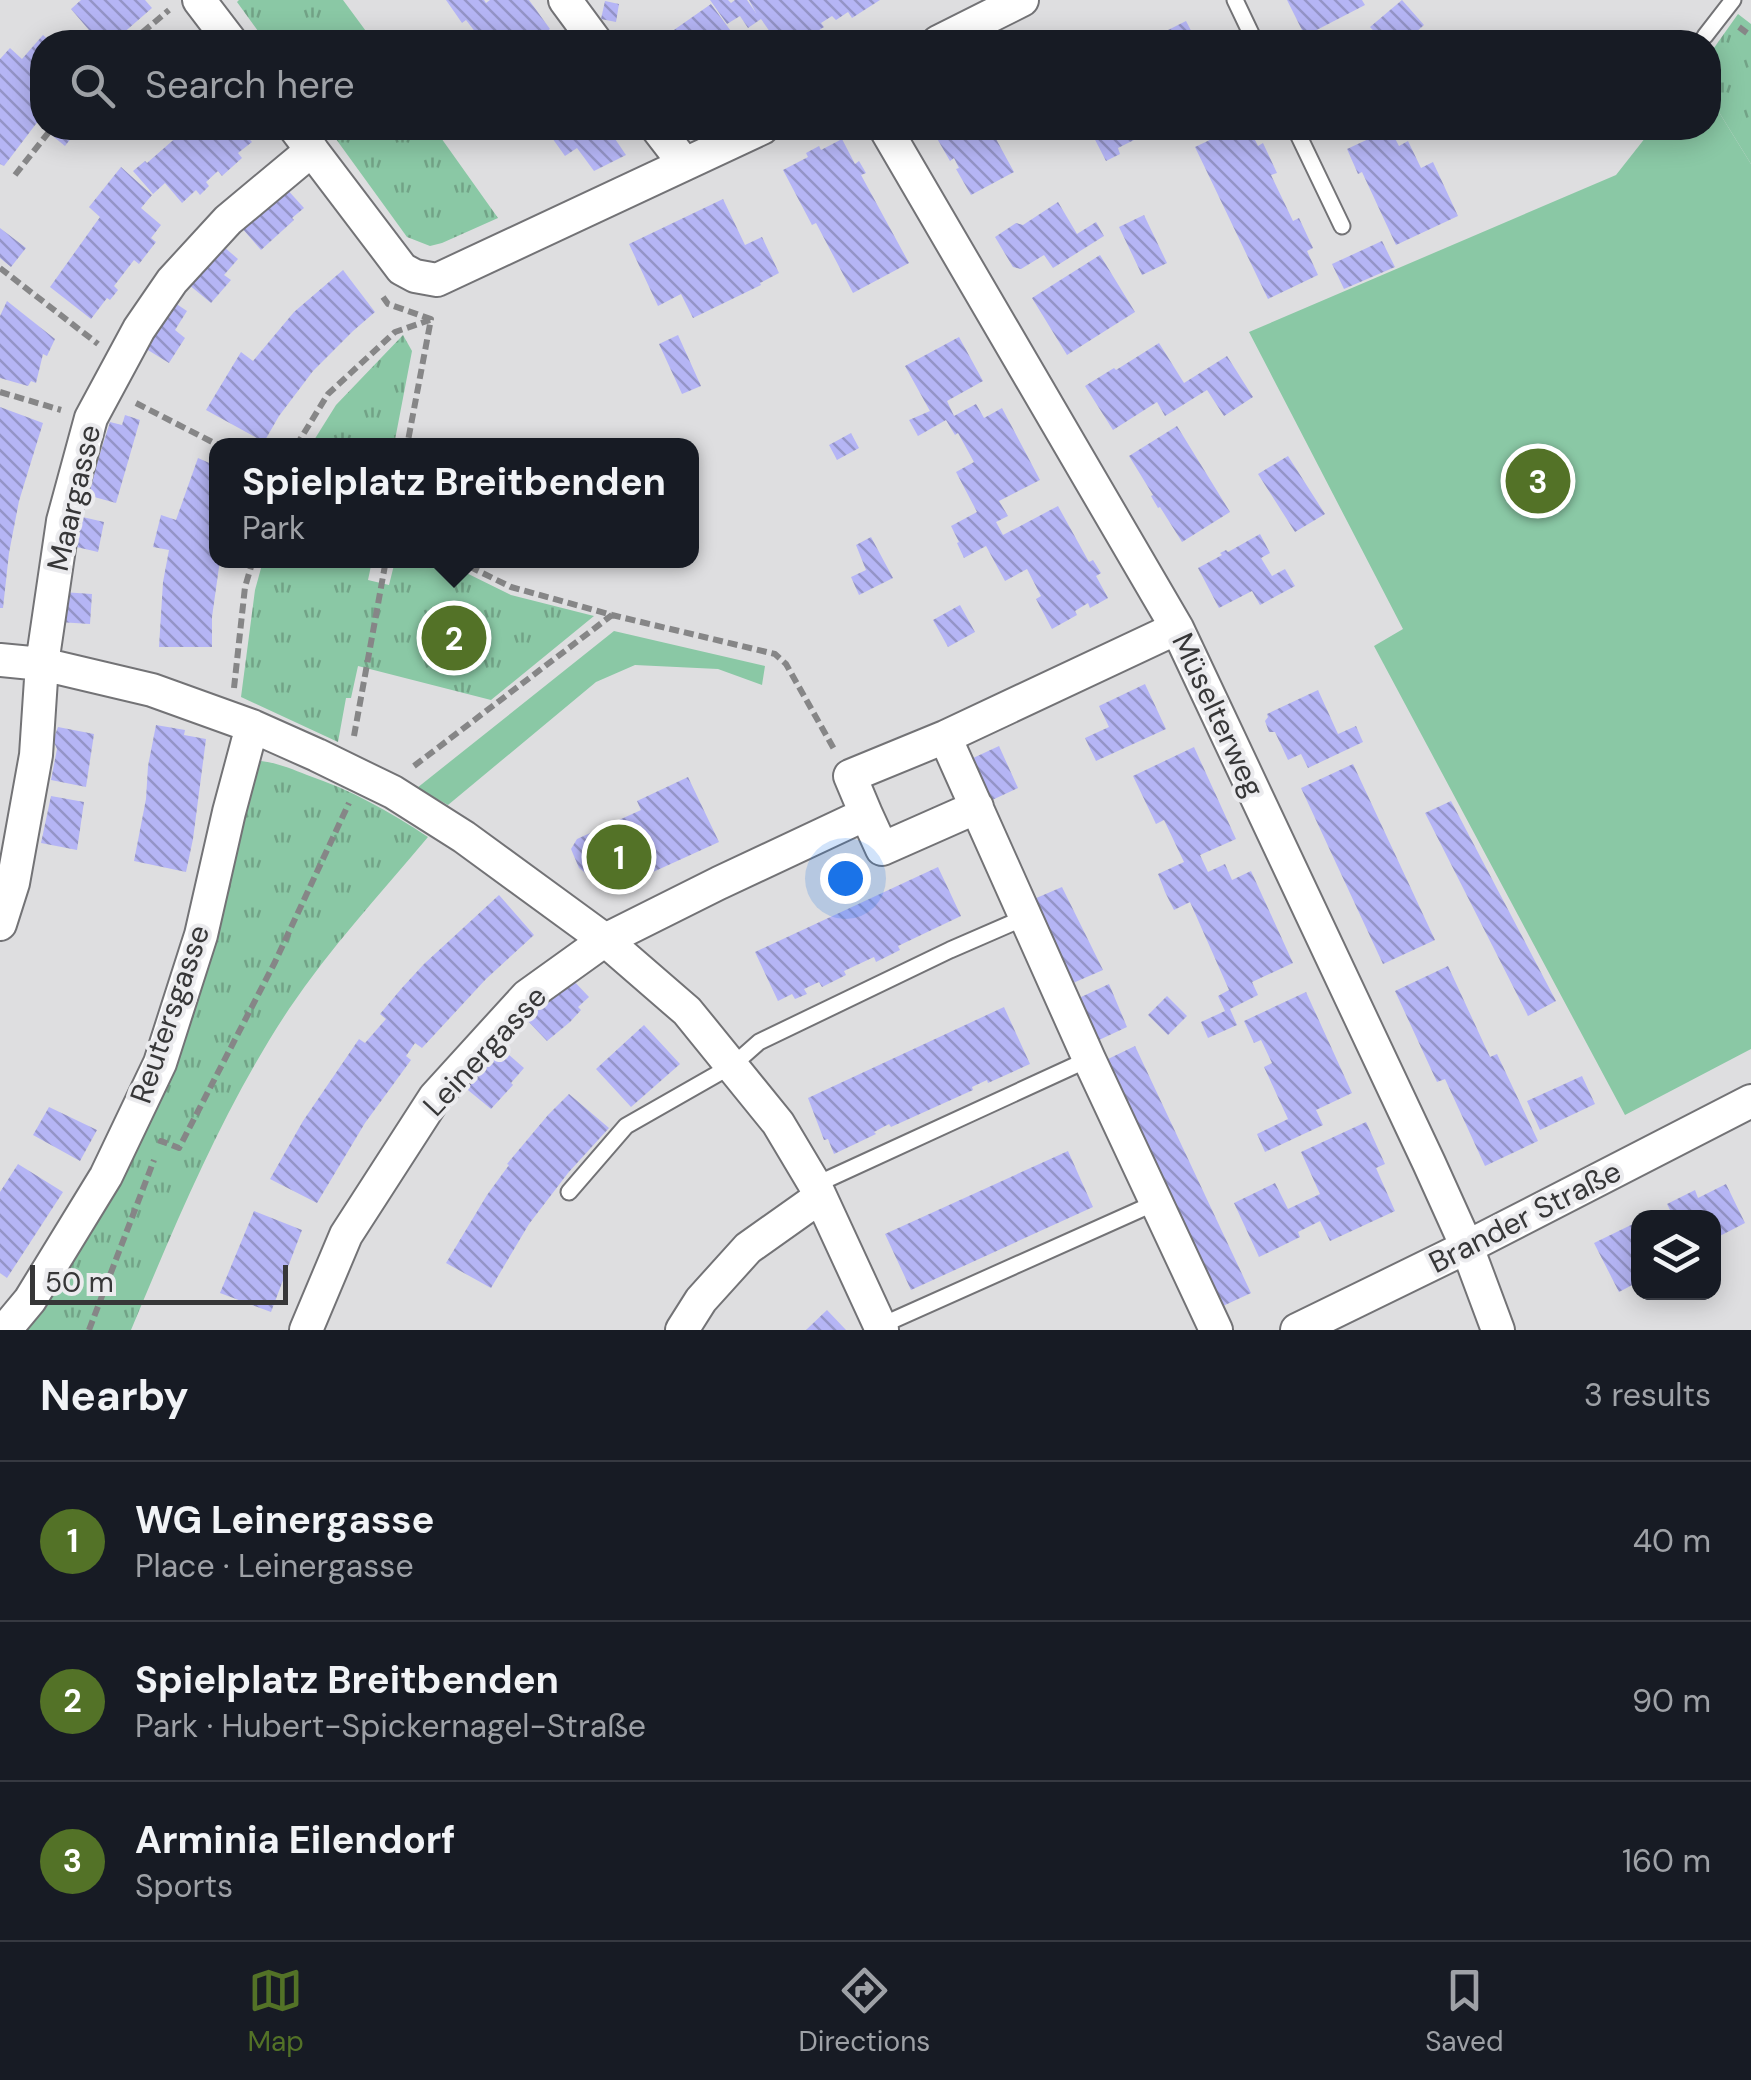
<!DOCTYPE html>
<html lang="en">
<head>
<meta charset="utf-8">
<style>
  :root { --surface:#171b24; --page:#20242c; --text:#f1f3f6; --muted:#9ea1a6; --line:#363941; --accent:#537227 }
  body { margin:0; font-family:"DM Sans",sans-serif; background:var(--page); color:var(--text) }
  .controls { position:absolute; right:30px; bottom:30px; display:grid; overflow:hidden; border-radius:20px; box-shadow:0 5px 25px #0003 }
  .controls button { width:90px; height:90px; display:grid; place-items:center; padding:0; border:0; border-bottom:2px solid var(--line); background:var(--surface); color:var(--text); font:50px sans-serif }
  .scale { position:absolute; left:30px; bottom:25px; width:258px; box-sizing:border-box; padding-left:10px; border:5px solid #373738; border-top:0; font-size:28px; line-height:35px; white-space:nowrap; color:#373738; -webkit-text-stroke:8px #ebebee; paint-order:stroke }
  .you { position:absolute; left:845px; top:878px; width:35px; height:35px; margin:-25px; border:8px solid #fff; border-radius:50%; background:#1a73e8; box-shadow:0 0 0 15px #1a73e833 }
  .badge { display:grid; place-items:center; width:65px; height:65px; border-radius:50%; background:var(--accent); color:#fff; font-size:32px; font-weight:700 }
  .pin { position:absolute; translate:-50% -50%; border:5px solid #fff; box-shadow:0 2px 10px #0006 }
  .popup { position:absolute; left:209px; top:438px; width:490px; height:130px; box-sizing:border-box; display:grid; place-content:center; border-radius:20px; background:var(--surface); filter:drop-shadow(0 2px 8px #0005); font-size:32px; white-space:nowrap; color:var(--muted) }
  .popup b { font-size:38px; color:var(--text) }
  .popup::after { content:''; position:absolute; left:50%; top:100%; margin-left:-20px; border:20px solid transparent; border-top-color:var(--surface) }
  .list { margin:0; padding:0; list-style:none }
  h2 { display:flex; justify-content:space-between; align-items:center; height:130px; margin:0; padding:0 40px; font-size:42px }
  h2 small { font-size:32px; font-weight:400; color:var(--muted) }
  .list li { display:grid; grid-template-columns:65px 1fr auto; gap:30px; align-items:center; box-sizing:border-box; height:160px; padding:0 40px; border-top:2px solid var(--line) }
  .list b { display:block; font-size:38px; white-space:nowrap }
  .list p { margin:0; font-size:32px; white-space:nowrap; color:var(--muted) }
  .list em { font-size:32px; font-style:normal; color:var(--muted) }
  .icon { flex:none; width:55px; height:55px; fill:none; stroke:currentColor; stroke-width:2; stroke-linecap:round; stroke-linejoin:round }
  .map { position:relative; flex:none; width:1751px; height:1330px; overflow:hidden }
  .search { position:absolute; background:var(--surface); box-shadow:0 5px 25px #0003; left:30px; right:30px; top:30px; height:110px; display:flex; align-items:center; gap:25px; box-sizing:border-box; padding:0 35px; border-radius:40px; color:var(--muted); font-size:38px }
  .sheet { height:610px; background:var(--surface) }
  nav { display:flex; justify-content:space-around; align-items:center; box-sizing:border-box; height:140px; border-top:2px solid var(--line); background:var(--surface); font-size:28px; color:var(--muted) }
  nav a { display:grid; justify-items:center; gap:5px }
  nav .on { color:var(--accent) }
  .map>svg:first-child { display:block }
  .grass { fill:#8ac8a5 }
  .park { fill:url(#park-tufts) }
  .building { fill:url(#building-back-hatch) }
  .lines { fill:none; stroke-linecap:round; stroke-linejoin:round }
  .lane-casing { stroke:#737376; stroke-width:19 }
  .street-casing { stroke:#737376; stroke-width:36 }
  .path { stroke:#868687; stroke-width:6; stroke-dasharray:10 5; stroke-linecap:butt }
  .lane { stroke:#fff; stroke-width:15 }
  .street { stroke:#fff; stroke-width:32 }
  .labels { text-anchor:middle; stroke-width:8; stroke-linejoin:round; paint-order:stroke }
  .street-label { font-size:30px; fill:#373738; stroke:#ebebee }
</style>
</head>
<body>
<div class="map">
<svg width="1751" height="1330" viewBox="0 0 1751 1330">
  <defs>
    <pattern id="park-tufts" width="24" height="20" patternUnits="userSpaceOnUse" patternTransform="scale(2.5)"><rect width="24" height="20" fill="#8ac8a5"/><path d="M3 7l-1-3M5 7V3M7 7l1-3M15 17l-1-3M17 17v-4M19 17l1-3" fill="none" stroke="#72a387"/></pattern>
    <pattern id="building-back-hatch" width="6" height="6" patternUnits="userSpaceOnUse" patternTransform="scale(2.5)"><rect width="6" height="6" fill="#b5b5f5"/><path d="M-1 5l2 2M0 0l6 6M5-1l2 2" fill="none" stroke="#9494c7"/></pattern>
  </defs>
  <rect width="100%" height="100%" fill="#dedee0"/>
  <path class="grass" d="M1709,96l42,68v885l-126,66 -251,-469 29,-17 -154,-297 367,-157 37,-47h55z
    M614,631l151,35 -3,19 -44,-16 -83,-4 -39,17 -148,123 -31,-17z"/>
  <path class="park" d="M239,0h104l31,42h-108l-29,-40z
    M1738,14l13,10v140l-42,-68v-41z
    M328,128h106l64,90 -56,25 -12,3 -23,-9z
    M403,335l9,16 -18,94h-83l25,-40z
    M263,561h109l-4,19 21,5 5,-20 6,-4h42l69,34 83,21 -103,84 -133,-34 -7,32h-5l-8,44 -97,-45 14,-107z
    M261,761c17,2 31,8 46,14 44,15 82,36 121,62 -47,56 -98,111 -139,172 -66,100 -112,211 -158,321h-108l94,-148 135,-408z"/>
  <path class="building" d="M81,0h64l7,8 -39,34h-24l6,-5 -24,-28z
    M446,0h38l2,3 4,-3h39l21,29 -13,10 3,3h-57l-17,-22 -4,3z
    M710,0h18l3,3 4,-3h12l9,13 -7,-13h131l-28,18 -4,-6 -12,8 -4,-4 -11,7 3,4 -24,15h-23l-16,-23 -13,9 -8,-12 -13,8z
    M1287,0h75l3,5 -60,31z
    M1402,0l22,25 -19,17h-21l-14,-15z
    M605,1l14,3 -3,18 -15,-3z
    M711,4l28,38h-98l14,-10 6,7z
    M1186,21l11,21h-53z
    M43,35l8,7h-9v74l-38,50 -4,-2v-105l10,-11 12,11z
    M53,128h26l-14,18 -16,-13z
    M187,128h52l13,14 -14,11 4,5 -20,18 -4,-5 -12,11 3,4 -9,9 -4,-5 -14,13 -17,-20 -12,11 -20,-23 12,-10 2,2z
    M545,128h68l-4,2 17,25 -32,16 -17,-23 -12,8z
    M931,128h59l24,44 -43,23 -15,-26 3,-1 -5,-10 -4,3z
    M1089,128h63l2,2 -36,18 2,6 -14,7z
    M1235,128h14l9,18 5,-3 14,30 -6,2 22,46 6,-3 14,30 -6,3 11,24 -50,24 -73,-152z
    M1390,129l9,17 9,-5 13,27 12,-6 25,54 -62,29 -34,-73 -4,2 -11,-25z
    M842,139l13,25 4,-3 7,12 -5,2 48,88 -56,30 -37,-70 -4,2 -29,-55 25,-13 -2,-4 13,-7 2,4z
    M121,167l31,28 -11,13 20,17 -10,13 5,4 -17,22 -5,-4 -20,26 4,4 -8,10 -3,-2 -16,21 -41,-32 50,-70 -11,-10z
    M285,187l19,21 -12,10 2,2 -33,30 -20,-23z
    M723,199l22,46 17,-8 17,36 -19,10 1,2 -68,33 -12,-24 -23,12 -29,-62z
    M1058,202l19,32 19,-12 8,14 -51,32 -9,-13 -23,14 -8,-2 -18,-30 21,-14 7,2z
    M1144,215l23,48 -25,12 -23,-48z
    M0,228l26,20 -15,19 -11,-9z
    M1382,241l13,26 -51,22 -12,-25z
    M224,247l14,12 -14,16 7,5 -20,23 -23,-19 20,-24 3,3z
    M1100,255l35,57 -68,43 -35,-57z
    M343,270l32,42 -22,19 -40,40 -34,45 -15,26 -58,-32 35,-58 12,9 41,-49z
    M7,301l48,38 -8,17 -4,-2 -7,29 -5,-2 -3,5 -28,-8v-62z
    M172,301l15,10 -12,19 10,8 -16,25 -26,-16z
    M678,335l23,51 -19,8 -23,-50z
    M959,337l24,44 -36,20 7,15 22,-12 8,14 18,-10 38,72 -41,21 9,15 -12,6 7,13 55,-29 31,56 4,-2 8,13 -5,3 12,22 -18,10 -2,-5 -13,8 2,4 -25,14 -16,-30 5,-3 -14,-27 -22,12 -19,-35 -22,12 -7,-15 2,-1 -8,-16 26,-14 -21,-40 18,-10 -16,-29 -3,2 -9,-15 -28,16 -9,-16 21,-9 -25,-45z
    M1159,343l25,40 43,-27 26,41 -29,19 -17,-26 -42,26 -8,-14 -44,28 -28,-44 29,-18 2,2z
    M0,407l43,16 -24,78 -10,52 -6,55h-3z
    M125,415l15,5 -24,83 -29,-8 23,-73 12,3z
    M1177,426l53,86 -48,30 -22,-35 -2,1 -7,-12 2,-1 -24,-39z
    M851,433l8,15 -22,12 -8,-15z
    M1288,456l37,58 -30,18 -37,-58z
    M198,458l18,8v94h4l-8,57v30h-53l4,-65 6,-32 -16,-3 8,-32 15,5z
    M74,515l30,7 -6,30 -30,-7z
    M1260,534l10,19 -9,5 11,18 13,-7 10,17 -35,19 -8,-14 -33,17 -21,-40 24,-13 -2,-2 6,-3 2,2z
    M871,537l22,41 -34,17 -8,-18 15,-7 -10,-25z
    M62,592l30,2 -2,30 -31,-2z
    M960,605l15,27 -27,15 -15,-27z
    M1145,684l21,45 -70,32 -11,-23 24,-11 -10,-21z
    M1318,690l20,44 18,-8 7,16 -55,26 -7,-14 -13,6 -13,-28h-6l-4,-11 3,-4 -1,-3z
    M156,725l29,5 -1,5 22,4 -13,100 -7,33 -52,-11 12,-62 2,-33z
    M58,727l36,7 -8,53 -35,-7 6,-31 -4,-9z
    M999,746l19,42 -28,13 -19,-42z
    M1194,747l42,92 -36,16 8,17 17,-8 7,16 19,-9 42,92 -41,19 6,13 -28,14 7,16 -29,13 -7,-16 24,-11 -7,-15 11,-6 -39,-88 -16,8 -9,-18 -7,-18 26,-12 -20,-42 -8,4 -23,-48z
    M1353,764l82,176 -52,24 -82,-176z
    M688,777l31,65 -110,50 -30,-24 -8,-19 6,-10 64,-29 -4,-9z
    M51,796l33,6 -7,48 -36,-7z
    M1451,801l105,200 -28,15 -103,-203z
    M938,867l23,49 -63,30 2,4 -24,12 -2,-5 -30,14 2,4 -24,12 -3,-5 -15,7 3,5 -12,5 -3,-5 -14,7 -23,-49z
    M1062,887l41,83 -30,13 -39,-84z
    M499,895l35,40 -48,44 -64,69 -7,-5 -9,13 5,4 -46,63 -48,80 -47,-24 33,-58 56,-82 6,4 21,-24 -6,-5 21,-25 23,-25z
    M1448,966l42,91 7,-3 41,87 -53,25 -40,-87 -8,3 -42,-91z
    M570,977l19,20 -11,10 3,3 -11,12 -23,19 -21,-22z
    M1109,984l18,43 -28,13 -20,-42z
    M1306,992l46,101 -36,17 7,15 -58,27 -8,-18 31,-15 -24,-52 8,-4 -11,-23 -7,3 -10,-22z
    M1167,996l20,20 -19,19 -20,-20z
    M1004,1007l26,57 -42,19 -1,-3 -15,7 1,3 -82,37 -2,-3 -15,8 2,2 -42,20 -6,-15 -4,1 -16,-42z
    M644,1025l36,39 -49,43 -35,-38z
    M499,1046l25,22 -13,15 2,2 -22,24 -28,-23z
    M1135,1046l116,247 -28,13 -115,-247z
    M1582,1076l13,28 -55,26 -13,-29z
    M569,1094l40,34 -41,45 -39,51 -38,64 -45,-25 41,-68 22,-30 -2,-1 41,-49z
    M49,1107l48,23 -17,31 -47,-26z
    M1366,1122l19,42 -9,4 19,43 -65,30 -10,-20 -22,11 2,5 -41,20 -25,-54 41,-20 13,26 32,-15 -19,-42z
    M1068,1151l25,56 -182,83 -26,-56z
    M18,1164l45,28 -56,86 -7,-5v-81z
    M1726,1184l19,39 -31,16v-21h-40l-7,-14 28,-14 3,8z
    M254,1211l48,19 -31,82 -51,-19z
    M1633,1224l5,12v46l-19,10 -25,-49z
    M827,1310l19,20h-40z"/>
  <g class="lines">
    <defs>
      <path id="lane" d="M1235,0l20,42
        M1705,36l28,-36
        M1295,128l47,98
        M815,1185l274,-126
        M569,1192l57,-66 107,-61 26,-23 191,-92 76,-33
        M880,1326l277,-124"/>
      <path id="street" d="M199,0l32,42
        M565,0l31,42
        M938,42l84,-42
        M295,128l107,141 13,7 22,4 325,-152
        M657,128l27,35
        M885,128l292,500 252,535 38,84 31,83
        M0,660l42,4 110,26 100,36 65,29 76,37 71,45 141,103 82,71 91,112 37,62 67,145
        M945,737l144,322 127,271
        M866,814l16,35 95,-42
        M0,924l13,-41 23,-128 6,-91 21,-143 28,-103 48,-89 33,-48 56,-61 84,-70
        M5,1330l25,-30 76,-124 54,-113 41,-128 28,-123 23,-86
        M306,1330l40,-95 89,-138 92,-101 78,-56 114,-57 147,-69 -16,-38 95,-39 232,-109
        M682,1330l19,-30 47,-52 72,-51
        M1297,1330l170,-83 284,-146"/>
    </defs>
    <use href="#lane" class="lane-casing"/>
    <use href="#street" class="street-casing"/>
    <path class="path" d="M1739,27l12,9
      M131,42l38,-32
      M15,175l37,-47
      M0,268l98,76
      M383,297l5,7 43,15 -24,127
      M0,392l61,18
      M136,403l84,43
      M296,446l32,-52 67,-62 35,-12
      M456,560l55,27 101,28 163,39 11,10 48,85
      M234,688l11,-101 8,-27
      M354,736l32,-176
      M414,766l198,-151
      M160,1144l1,-3 18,7 96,-186 74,-159
      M89,1330l65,-170"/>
    <use href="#lane" class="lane"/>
    <use href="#street" class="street"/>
  </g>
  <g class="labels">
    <g class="street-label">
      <text transform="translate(74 498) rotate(-77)" y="10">Maargasse</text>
      <text transform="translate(1218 715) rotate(65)" y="10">Müselterweg</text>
      <text transform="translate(170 1014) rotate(-71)" y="10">Reutersgasse</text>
      <text transform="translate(485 1051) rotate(-47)" y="10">Leinergasse</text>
      <text transform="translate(1525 1217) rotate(-27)" y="10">Brander Straße</text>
    </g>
  </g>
</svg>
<div class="controls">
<button><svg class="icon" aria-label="layers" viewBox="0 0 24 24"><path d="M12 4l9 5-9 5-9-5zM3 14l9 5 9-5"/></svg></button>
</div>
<div class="scale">50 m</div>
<div class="you"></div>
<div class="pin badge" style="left:619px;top:857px">1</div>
<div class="pin badge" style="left:454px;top:638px">2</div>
<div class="popup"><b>Spielplatz Breitbenden</b>Park</div>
<div class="pin badge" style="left:1538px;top:481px">3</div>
<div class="search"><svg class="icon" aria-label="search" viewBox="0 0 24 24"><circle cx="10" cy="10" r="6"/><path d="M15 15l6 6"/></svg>Search here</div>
</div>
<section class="sheet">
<h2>Nearby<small>3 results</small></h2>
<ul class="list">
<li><span class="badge">1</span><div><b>WG Leinergasse</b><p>Place · Leinergasse</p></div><em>40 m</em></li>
<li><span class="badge">2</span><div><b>Spielplatz Breitbenden</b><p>Park · Hubert-Spickernagel-Straße</p></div><em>90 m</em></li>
<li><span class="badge">3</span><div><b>Arminia Eilendorf</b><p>Sports</p></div><em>160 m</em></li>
</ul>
</section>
<nav>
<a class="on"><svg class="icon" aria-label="map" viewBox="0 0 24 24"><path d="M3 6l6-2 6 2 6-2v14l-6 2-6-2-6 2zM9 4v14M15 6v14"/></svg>Map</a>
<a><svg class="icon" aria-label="directions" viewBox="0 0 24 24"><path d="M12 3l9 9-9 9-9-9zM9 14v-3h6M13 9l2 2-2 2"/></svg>Directions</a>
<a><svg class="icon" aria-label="saved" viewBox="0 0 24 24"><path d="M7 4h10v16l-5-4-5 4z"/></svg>Saved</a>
</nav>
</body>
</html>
